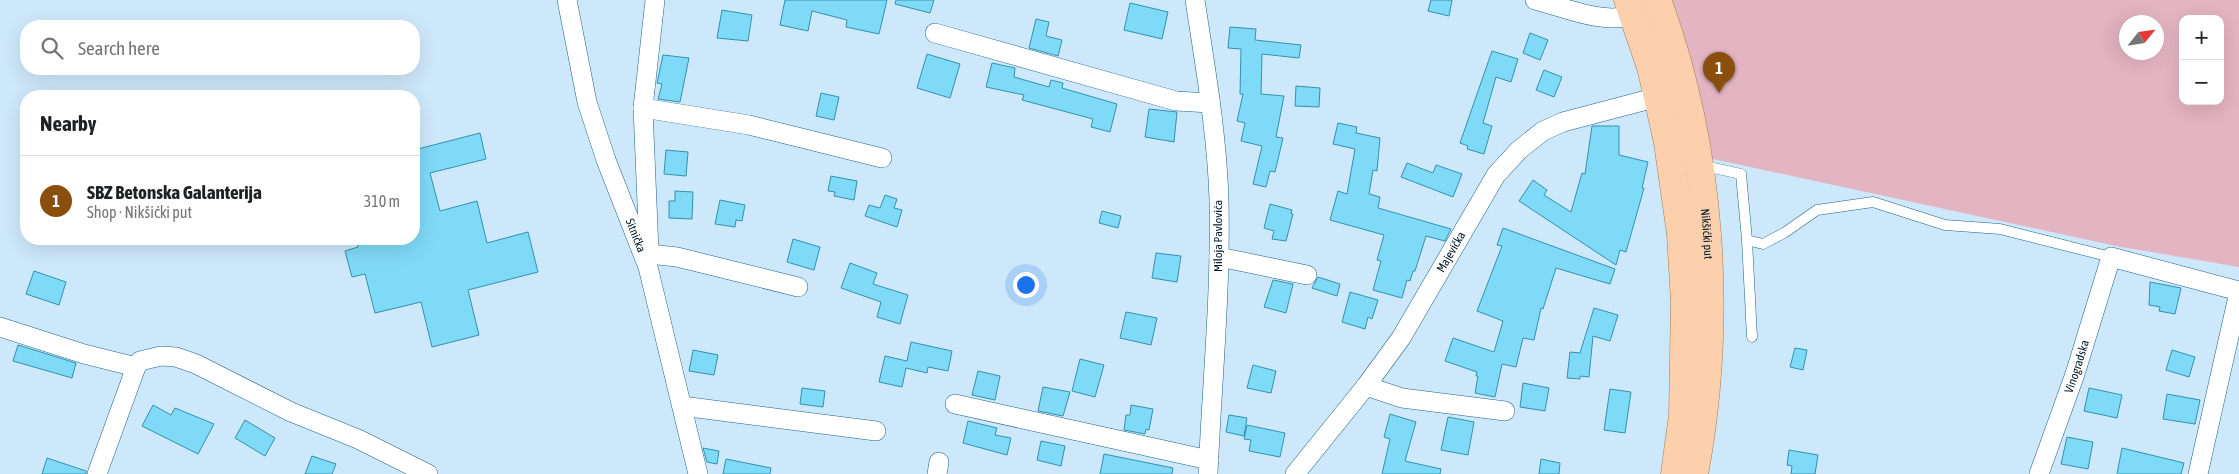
<!DOCTYPE html>
<html lang="en">
<head>
<meta charset="utf-8">
<style>
  :root { --surface:#fff; --page:#f2f2f2; --text:#202124; --muted:#757577; --line:#e0e0e0; --accent:#8a4e0d }
  body { margin:0; font-family:"Asap Condensed",sans-serif; background:var(--page); color:var(--text) }
  .controls { position:absolute; right:15px; top:15px; display:grid; overflow:hidden; border-radius:10px; box-shadow:0 5px 20px #0002 }
  .controls button { width:45px; height:45px; display:grid; place-items:center; padding:0; border:0; border-bottom:1px solid var(--line); background:var(--surface); color:var(--text); font:25px sans-serif }
  .compass { position:absolute; left:2119px; top:15px; width:45px; height:45px; border-radius:50%; background:var(--surface); box-shadow:0 5px 20px #0002; rotate:60deg }
  .you { position:absolute; left:1025px; top:284px; width:18px; height:18px; margin:-12px; border:4px solid #fff; border-radius:50%; background:#1a73e8; box-shadow:0 0 0 8px #1a73e833 }
  .badge { display:grid; place-items:center; width:32px; height:32px; border-radius:50%; background:var(--accent); color:#fff; font-size:16px; font-weight:700 }
  .pin { position:absolute; translate:-50% -41px; filter:drop-shadow(0 1px 2px #0008) }
  .pin::after { content:''; position:absolute; top:26px; width:18px; height:15px; background:inherit; clip-path:polygon(0 0,100% 0,50% 100%) }
  .list { margin:0; padding:0; list-style:none }
  h2 { display:flex; justify-content:space-between; align-items:center; height:65px; margin:0; padding:0 20px; font-size:21px }
  h2 small { font-size:16px; font-weight:400; color:var(--muted) }
  .list li { display:grid; grid-template-columns:32px 1fr auto; gap:15px; align-items:center; box-sizing:border-box; height:90px; padding:0 20px; border-top:1px solid var(--line) }
  .list b { display:block; font-size:19px; white-space:nowrap }
  .list p { margin:0; font-size:16px; white-space:nowrap; color:var(--muted) }
  .list em { font-size:16px; font-style:normal; color:var(--muted) }
  .icon { flex:none; width:28px; height:28px; fill:none; stroke:currentColor; stroke-width:2; stroke-linecap:round; stroke-linejoin:round }
  .map { position:relative; flex:none; width:2239px; height:474px; overflow:hidden }
  .search { position:absolute; background:var(--surface); box-shadow:0 5px 20px #0002; left:20px; top:20px; width:400px; height:55px; display:flex; align-items:center; gap:12px; box-sizing:border-box; padding:0 18px; border-radius:20px; color:var(--muted); font-size:19px }
  .panel { position:absolute; background:var(--surface); box-shadow:0 5px 20px #0002; left:20px; top:90px; width:400px; height:155px; border-radius:20px }
  .map>svg:first-child { display:block }
  .green { fill:#e3b4c1; fill-rule:evenodd }
  .building { fill:#7fdaf7; stroke:#3292ac }
  .lines { fill:none; stroke-linecap:round; stroke-linejoin:round }
  .service-casing { stroke:#1e638e; stroke-width:11 }
  .minor-casing { stroke:#1e638e; stroke-width:20 }
  .primary-casing { stroke:#a27c5a; stroke-width:29 }
  .service { stroke:#fff; stroke-width:10 }
  .minor { stroke:#fff; stroke-width:19 }
  .primary { stroke:#fcd0ac; stroke-width:28 }
  .labels { text-anchor:middle; stroke-width:5; stroke-linejoin:round; paint-order:stroke }
  .street-label { font-size:12px; fill:#001a2b; stroke:#fff }
</style>
</head>
<body>
<div class="map">
<svg width="2239" height="474" viewBox="0 0 2239 474">
  <rect width="100%" height="100%" fill="#cee8fb"/>
  <path class="green" d="M1672,0h567v267l-123,-21 -417,-90 -41,-139zM2183,19h37v82h-37zM2126,22h30v30h-30z"/>
  <path class="building" d="M785,0h102l-8,34 -33,-7 1,-7 -35,-9 -4,20 -28,-6z
    M896,0h38l-4,13 -35,-9z
    M1431,0h21l-3,16 -21,-5z
    M1130,3l38,9 -6,27 -38,-9z
    M722,10l30,5 -4,26 -31,-3z
    M1036,19l13,3 -3,14 16,4 -4,16 -29,-8z
    M1230,27l26,2 -1,11 46,5 -2,13 -37,-4 -1,40 23,2 -8,41 7,1 -8,34 -5,-1 -4,16 -13,-3 9,-38 -21,-5 4,-18 -8,-2 6,-27h-3l1,-45 -13,-1z
    M1530,33l18,7 -8,20 -17,-7z
    M1492,51l26,8 -7,23 -15,-5 -13,46 9,3 -8,28 -17,-5 1,-3 -8,-3z
    M927,54l33,10 -10,34 -33,-10z
    M663,55l26,3 -9,44 -22,-3 4,-15 -5,-1z
    M992,63l23,5 -1,9 35,10 2,-7 12,3 -1,5 55,16 -7,28 -19,-5 2,-8 -71,-19 2,-5 -38,-8z
    M1544,70l18,7 -8,20 -18,-7z
    M1296,86l24,2 -1,19 -24,-1z
    M821,93l18,4 -5,23 -18,-4z
    M1149,109l28,3 -3,30 -29,-5z
    M1338,123l19,4 -1,6 24,5 -3,33 -4,-1 -4,24 11,3 -2,11 73,21 -6,12 -19,-5 -11,35h-2l-3,10 -3,-1 -5,18 -29,-8 8,-29 -4,-1 7,-25 -54,-15 8,-29 9,3 8,-45 -22,-5z
    M1592,126h27v29l29,7 -6,26h2l-18,64 -6,-2 -4,15 -97,-64 14,-21 14,10 -3,5 27,17 11,-39 3,1z
    M480,133l6,26 -56,14 10,38 37,-10 10,42 41,-11 10,40 -70,18 11,45 -47,12 -11,-45 -46,11 -10,-39 -13,3 -7,-26 13,-4 -2,-8h58v-89z
    M666,150l22,2 -2,24 -22,-2z
    M1407,163l26,10 3,-8 26,9 -9,23 -52,-20z
    M831,176l26,5 -3,19 -20,-4 1,-4 -7,-1z
    M675,191l18,1 -1,27 -23,-1v-17h6z
    M885,195l12,4 -3,9 8,2 -5,17 -32,-11 4,-11 11,3z
    M720,200l25,5 -3,16 -6,-1 -1,7 -20,-3z
    M1270,204l22,6 -1,4h2l-7,27 -14,-2 2,-8 -10,-3z
    M1102,211l19,5 -3,12 -19,-5z
    M1503,228l112,41 -5,15 -54,-16 -13,41 -2,-1 -7,32 -11,-2 -7,29 -14,-3 -7,33 -20,-4 3,-17h-2l1,-4 -32,-11 8,-23 41,14 9,-31 -26,-10 25,-65 -5,-1z
    M793,239l27,8 -6,23 -27,-8z
    M1156,253l25,3 -4,26 -25,-4z
    M850,263l27,10 -4,11 35,11 -8,29 -23,-7 4,-15 -40,-14z
    M34,271l32,11 -7,23 -33,-11z
    M1318,277l22,7 -3,12 -25,-8z
    M1273,280l20,4 -7,29 -22,-6z
    M2150,282l31,6 -6,26 -16,-3 1,-4 -11,-2z
    M1350,292l28,8 -6,19 -4,-2 -3,12 -23,-7z
    M1594,308l24,7 -8,26 -17,-5 -4,41 -9,-1v3l-13,-1 3,-26 10,1z
    M1126,312l31,6 -6,27 -31,-7z
    M911,342l41,9 -4,20 -20,-4 -1,6 -21,-5 -4,19 -23,-5 6,-26 22,5z
    M18,345l58,18 -4,15 -59,-17z
    M1795,348l12,2 -4,20 -13,-3z
    M693,350l25,5 -4,20 -25,-4z
    M2172,350l23,7 -6,20 -23,-7z
    M1080,359l24,6 -9,32 -23,-6z
    M1253,365l23,6 -5,22 -24,-5z
    M978,371l22,5 -5,24 -23,-5z
    M1523,383l26,5 -4,23 -25,-4z
    M1043,387l27,5 -7,24 -25,-5z
    M802,388l23,3 -2,16 -23,-3z
    M2089,388l33,7 -5,23 -33,-7z
    M1610,389l21,3 -6,41 -21,-3z
    M2167,394l33,6 -5,24 -32,-5z
    M153,405l18,10 4,-7 39,16 -16,30 -56,-28z
    M1131,405l22,4 -4,21 -3,-1 -1,5 -21,-4 2,-15h4z
    M1390,414l26,8 -11,39 36,8 -1,5h-58l8,-35 -6,-2z
    M1229,415l18,3 -3,18 -18,-4z
    M1448,417l26,5 -6,33 -27,-5z
    M245,420l30,18 -10,18 -30,-18z
    M968,421l29,7 -2,7 16,3 -4,17 -44,-12z
    M1247,425l38,8 -5,24 -31,-6 2,-11 -7,-1z
    M2067,437l26,5 -5,27 -27,-5z
    M1041,441l24,5 -4,20 -24,-6z
    M703,448l16,3 -2,13 -10,-2z
    M2122,448l62,15 -3,11h-64z
    M1789,450l29,5 -3,19h-24l1,-8 -5,-1z
    M1104,454l69,14 -1,6h-72z
    M312,456l24,8 -4,10h-27z
    M47,458l39,13v3h-44z
    M726,459l45,9 -1,6h-47z
    M1541,459l19,4 -1,11h-20z"/>
  <g class="lines">
    <defs>
      <path id="service" d="M1700,165l41,9 6,66 16,4 21,-11 33,-23 56,-8 72,23 55,4 111,28
        M1747,240l5,97"/>
      <g id="minor">
        <path id="s1" d="M567,0l20,102 19,58 42,107 50,207"/>
        <path d="M1195,0c10,66 22,133 24,200 2,92 -7,183 -11,274"/>
        <path d="M1535,0c29,7 68,25 97,15"/>
        <path d="M935,33l241,68 34,2"/>
        <path d="M643,108l106,17 133,33"/>
        <path d="M649,251l-6,-143 12,-108"/>
        <path d="M649,254l28,3 121,30"/>
        <path d="M1219,257l88,18"/>
        <path d="M0,327l84,27 52,13"/>
        <path d="M1366,386l36,12 103,13"/>
        <path d="M955,404l254,56"/>
        <path d="M682,406l194,25"/>
        <path d="M97,474l39,-107 4,-6 21,-5 15,1 20,7 95,48 67,27 70,35"/>
        <path d="M937,474l2,-12"/>
        <path id="s2" d="M1295,474l71,-88 35,-48 95,-163 23,-25 24,-19 20,-9 95,-25"/>
        <path id="s3" d="M2039,474l36,-100 36,-117 128,34"/>
        <path d="M2198,474l41,-182"/>
      </g>
      <g id="primary">
        <path d="M1628,0l23,67 7,30 10,46 13,91 4,68 -2,113 -8,59"/>
        <path id="s4" d="M1657,0c55,149 66,319 37,474"/>
      </g>
    </defs>
    <use href="#service" class="service-casing"/>
    <use href="#minor" class="minor-casing"/>
    <use href="#primary" class="primary-casing"/>
    <use href="#service" class="service"/>
    <use href="#minor" class="minor"/>
    <use href="#primary" class="primary"/>
  </g>
  <g class="labels">
    <g class="street-label">
      <text dy="4" stroke="none"><textPath href="#s4" startOffset="240">Nikšićki put</textPath></text>
      <text dy="4" stroke="none"><textPath href="#s1" startOffset="246">Sitnička</textPath></text>
      <text transform="translate(1218 236) rotate(-90)" y="4">Miloja Pavlovića</text>
      <text dy="4" stroke="none"><textPath href="#s2" startOffset="272">Majevička</textPath></text>
      <text dy="4" stroke="none"><textPath href="#s3" startOffset="114">Vinogradska</textPath></text>
    </g>
  </g>
</svg>
<div class="controls">
<button>+</button>
<button>−</button>
</div>
<svg class="compass" viewBox="-18 -18 36 36"><path d="M0-13l5 13h-10z" fill="#e53935"/><path d="M0 13l5-13h-10z" fill="#757577"/></svg>
<div class="you"></div>
<div class="pin badge" style="left:1719px;top:93px">1</div>
<div class="search"><svg class="icon" aria-label="search" viewBox="0 0 24 24"><circle cx="10" cy="10" r="6"/><path d="M15 15l6 6"/></svg>Search here</div>
<section class="panel">
<h2>Nearby<small></small></h2>
<ul class="list">
<li><span class="badge">1</span><div><b>SBZ Betonska Galanterija</b><p>Shop · Nikšićki put</p></div><em>310 m</em></li>
</ul>
</section>
</div>
</body>
</html>
